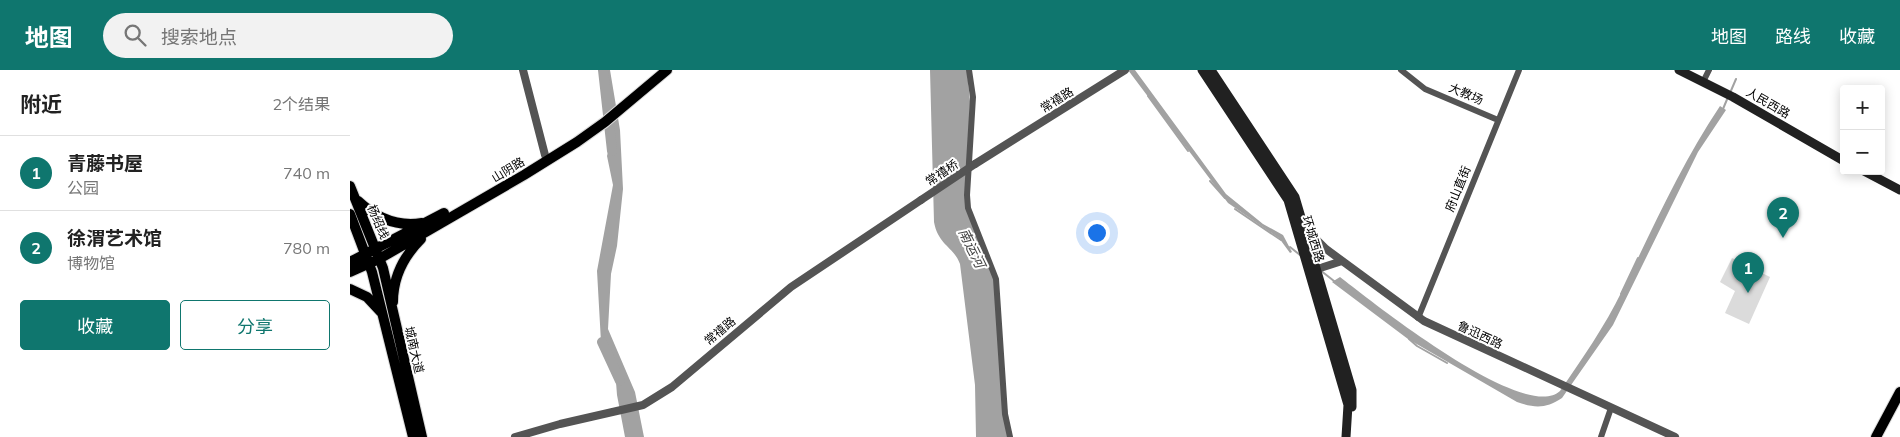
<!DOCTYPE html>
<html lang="zh">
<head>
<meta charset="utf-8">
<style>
  :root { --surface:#fff; --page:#f2f2f2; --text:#222; --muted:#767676; --line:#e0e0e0; --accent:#0f766e }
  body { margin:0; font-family:Mulish,"Noto Sans SC",sans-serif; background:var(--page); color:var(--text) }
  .controls { position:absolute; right:15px; top:15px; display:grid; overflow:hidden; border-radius:5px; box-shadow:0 2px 12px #0003 }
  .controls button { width:45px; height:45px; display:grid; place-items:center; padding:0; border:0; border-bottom:1px solid var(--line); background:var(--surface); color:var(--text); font:25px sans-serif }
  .you { position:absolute; left:746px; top:162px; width:18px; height:18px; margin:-12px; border:4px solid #fff; border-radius:50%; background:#1a73e8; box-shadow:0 0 0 8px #1a73e833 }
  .badge { display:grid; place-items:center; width:32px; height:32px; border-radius:50%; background:var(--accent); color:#fff; font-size:16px; font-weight:700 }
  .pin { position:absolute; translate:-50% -41px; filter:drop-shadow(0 1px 2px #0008) }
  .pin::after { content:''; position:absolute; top:26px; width:18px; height:15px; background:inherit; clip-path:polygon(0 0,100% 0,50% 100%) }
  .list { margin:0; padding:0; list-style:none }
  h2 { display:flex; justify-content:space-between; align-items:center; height:65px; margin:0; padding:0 20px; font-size:21px }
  h2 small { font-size:16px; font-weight:400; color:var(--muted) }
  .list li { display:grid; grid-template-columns:32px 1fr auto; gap:15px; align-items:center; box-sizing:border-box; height:75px; padding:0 20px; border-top:1px solid var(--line) }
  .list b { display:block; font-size:19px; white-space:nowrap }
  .list p { margin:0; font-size:16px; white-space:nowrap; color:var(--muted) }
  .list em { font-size:16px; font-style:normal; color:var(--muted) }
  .actions { display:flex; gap:10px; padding:15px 20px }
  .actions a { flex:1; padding:11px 0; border:1px solid var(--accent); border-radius:5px; text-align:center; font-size:18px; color:var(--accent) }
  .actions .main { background:var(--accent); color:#fff }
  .icon { flex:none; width:28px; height:28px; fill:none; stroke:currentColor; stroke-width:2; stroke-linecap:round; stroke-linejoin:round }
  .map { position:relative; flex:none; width:1550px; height:367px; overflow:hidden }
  header { display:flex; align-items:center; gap:30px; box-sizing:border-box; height:70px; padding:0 25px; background:var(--accent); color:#fff }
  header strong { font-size:24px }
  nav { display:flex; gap:28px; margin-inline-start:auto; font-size:18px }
  .search { width:350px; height:45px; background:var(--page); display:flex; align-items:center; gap:12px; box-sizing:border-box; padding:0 18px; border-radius:28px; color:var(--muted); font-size:19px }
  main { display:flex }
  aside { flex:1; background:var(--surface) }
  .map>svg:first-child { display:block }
  .green { fill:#dbdbdb }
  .water { fill:#a2a2a2 }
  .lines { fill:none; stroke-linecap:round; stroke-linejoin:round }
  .stream { stroke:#a2a2a2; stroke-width:2 }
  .river { stroke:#a2a2a2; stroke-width:10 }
  .primary-casing { stroke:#dbdbdb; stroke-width:12 }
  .minor { stroke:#545454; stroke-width:6 }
  .tertiary { stroke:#545454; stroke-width:8 }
  .secondary { stroke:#212121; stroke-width:9 }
  .primary { stroke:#000; stroke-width:10 }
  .tertiary-bridge { stroke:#545454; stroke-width:8 }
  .labels { text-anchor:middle; stroke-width:4; stroke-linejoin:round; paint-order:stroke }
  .street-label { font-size:12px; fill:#000; stroke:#fff }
  .water-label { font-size:14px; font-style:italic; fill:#434343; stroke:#fff }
</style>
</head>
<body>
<header>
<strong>地图</strong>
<div class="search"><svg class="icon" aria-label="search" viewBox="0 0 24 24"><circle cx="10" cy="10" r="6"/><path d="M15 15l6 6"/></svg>搜索地点</div>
<nav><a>地图</a><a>路线</a><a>收藏</a></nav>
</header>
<main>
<aside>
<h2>附近<small>2个结果</small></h2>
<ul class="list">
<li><span class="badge">1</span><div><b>青藤书屋</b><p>公园</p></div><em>740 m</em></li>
<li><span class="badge">2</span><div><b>徐渭艺术馆</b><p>博物馆</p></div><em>780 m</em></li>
</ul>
<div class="actions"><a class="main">收藏</a><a>分享</a></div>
</aside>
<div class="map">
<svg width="1550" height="367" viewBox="0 0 1550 367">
  <rect width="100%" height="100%" fill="#fff"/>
  <path class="green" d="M1382,188l38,19 -21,47 -24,-11 10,-22 -15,-9z"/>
  <path class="water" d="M252,0h8l10,60 3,59 -6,57 -6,28 -3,55 27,63 9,45h-19l-8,-42 -2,-26 -14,-27 -4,-71 16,-86 -6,-29 5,-21z
    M580,0h37l3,31 -3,99 26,68 9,104 9,65h-35l-1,-52 -15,-121c-6,-17 -22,-19 -26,-42z
    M778,0h7l91,124 37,30 20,11 9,17 -2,1 -11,-15 -51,-35z
    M1370,36l6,4 -28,42 -85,173 -51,73c-16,11 -28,10 -45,4l-109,-63 -76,-57 8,-5c31,24 185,147 220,114 22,-32 45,-65 62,-100 31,-63 59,-127 98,-185z"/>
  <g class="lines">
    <path class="stream" d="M1380,23l6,-14
      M798,26l40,55
      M1373,39l5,-12
      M860,111l15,17
      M885,139l46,31
      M940,177l10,8
      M970,200l14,11
      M1271,224l17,-36
      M1059,269l8,7 30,17"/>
    <path class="river" d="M253,0l9,81
      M252,272l18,39"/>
    <defs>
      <path id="primary" d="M0,116l33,82 39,169
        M8,131c18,17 39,26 64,22
        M0,144l22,58 41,165
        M0,192l94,-49
        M0,202l29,-13 145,-84 53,-33 28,-20 62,-52
        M0,219l17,8 14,15
        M43,232c0,-25 11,-46 28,-63
        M1526,367l24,-45"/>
    </defs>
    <use href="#primary" class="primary-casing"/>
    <path class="minor" d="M619,0l4,27 -6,98 1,13 28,71 9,135 5,23
      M1051,0l24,19 73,31
      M1353,12l6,-12
      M1068,248l101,-248
      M1251,367l10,-29"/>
    <path class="tertiary" d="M173,0l22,85
      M625,94l150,-94
      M954,152l12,17 10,10 98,72 251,116
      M961,201l31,-10
      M165,367l45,-13 83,-19 29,-18 119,-100 130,-87"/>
    <path class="secondary" d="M852,0l86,130 60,205 -2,32
      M861,0l84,127 57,193v17
      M1329,0l54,27 111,64
      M1514,101l36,19"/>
    <use href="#primary" class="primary"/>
    <path class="tertiary-bridge" d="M571,130l54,-36"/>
  </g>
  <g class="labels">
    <g class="street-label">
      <text transform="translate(1116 24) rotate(23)" y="4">大教场</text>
      <text transform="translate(707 30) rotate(-32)" y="4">常禧路</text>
      <text transform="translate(1418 33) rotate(30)" y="4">人民西路</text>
      <text transform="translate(158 100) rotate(-31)" y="4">山阴路</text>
      <text transform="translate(592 103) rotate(-33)" y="4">常禧桥</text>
      <text transform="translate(1108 119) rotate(-68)" y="4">府山直街</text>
      <text transform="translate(28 152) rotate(67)" y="4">杨绍线</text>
      <text transform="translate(963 169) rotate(73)" y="4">环城西路</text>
      <text transform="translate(370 261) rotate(-40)" y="4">常禧路</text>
      <text transform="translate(1130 265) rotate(25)" y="4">鲁迅西路</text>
      <text transform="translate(64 280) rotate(77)" y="4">城南大道</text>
    </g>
    <g class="water-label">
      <text transform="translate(622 178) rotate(64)" y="5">南运河</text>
    </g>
  </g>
</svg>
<div class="controls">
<button>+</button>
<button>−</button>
</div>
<div class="you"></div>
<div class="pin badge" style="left:1398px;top:223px">1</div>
<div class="pin badge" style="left:1433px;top:168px">2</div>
</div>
</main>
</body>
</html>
